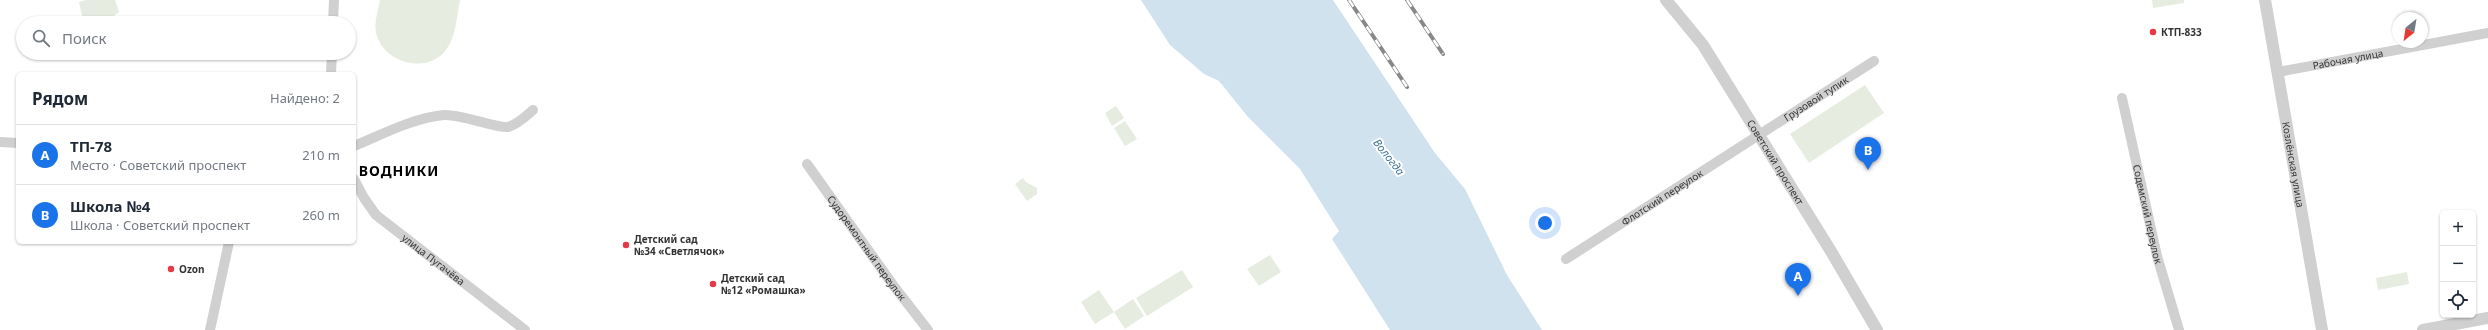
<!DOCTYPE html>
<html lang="ru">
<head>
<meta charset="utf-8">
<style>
  :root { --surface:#fff; --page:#f2f2f3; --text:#1f2937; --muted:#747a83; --line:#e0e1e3; --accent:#1a73e8 }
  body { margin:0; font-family:"Noto Sans",sans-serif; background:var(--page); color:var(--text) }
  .controls { position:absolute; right:12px; bottom:12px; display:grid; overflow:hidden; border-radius:6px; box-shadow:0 1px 3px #0004 }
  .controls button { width:36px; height:36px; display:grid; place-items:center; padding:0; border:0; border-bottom:1px solid var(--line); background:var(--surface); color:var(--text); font:20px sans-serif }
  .compass { position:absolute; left:2392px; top:12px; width:36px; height:36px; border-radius:50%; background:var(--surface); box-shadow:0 1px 3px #0004; rotate:210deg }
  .you { position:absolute; left:1545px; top:223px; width:14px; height:14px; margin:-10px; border:3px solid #fff; border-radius:50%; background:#1a73e8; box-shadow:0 0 0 6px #1a73e833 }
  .badge { display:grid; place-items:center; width:26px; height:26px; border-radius:50%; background:var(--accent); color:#fff; font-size:13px; font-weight:700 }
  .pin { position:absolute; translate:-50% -33px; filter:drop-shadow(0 1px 2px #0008) }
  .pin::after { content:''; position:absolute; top:21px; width:14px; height:12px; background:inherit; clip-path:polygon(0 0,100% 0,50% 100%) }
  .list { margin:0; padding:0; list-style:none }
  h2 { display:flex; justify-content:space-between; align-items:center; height:52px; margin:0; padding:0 16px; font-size:17px }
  h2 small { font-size:13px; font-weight:400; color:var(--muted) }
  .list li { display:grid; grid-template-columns:26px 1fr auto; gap:12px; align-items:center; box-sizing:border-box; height:60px; padding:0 16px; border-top:1px solid var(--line) }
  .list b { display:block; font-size:15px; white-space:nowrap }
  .list p { margin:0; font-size:13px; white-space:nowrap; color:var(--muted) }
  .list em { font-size:13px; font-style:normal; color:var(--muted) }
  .icon { flex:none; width:22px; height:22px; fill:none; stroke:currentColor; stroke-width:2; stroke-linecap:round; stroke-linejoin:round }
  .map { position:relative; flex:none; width:2488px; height:330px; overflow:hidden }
  .search { position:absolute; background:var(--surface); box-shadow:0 1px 3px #0004; left:16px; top:16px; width:340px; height:44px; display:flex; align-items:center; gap:10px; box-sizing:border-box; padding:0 14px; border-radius:22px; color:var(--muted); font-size:15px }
  .panel { position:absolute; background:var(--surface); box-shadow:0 1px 3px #0004; left:16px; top:72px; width:340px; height:172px; border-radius:6px }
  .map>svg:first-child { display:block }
  .green { fill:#e6ecdf }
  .water { fill:#cfe2ee }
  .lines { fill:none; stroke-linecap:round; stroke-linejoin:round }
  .minor { stroke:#d0d0d0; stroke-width:10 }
  .tertiary { stroke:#d0d0d0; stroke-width:12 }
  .rail-casing { stroke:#888; stroke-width:4 }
  .rail { stroke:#fff; stroke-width:2.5; stroke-dasharray:8; stroke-linecap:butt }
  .poi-dot { fill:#e63946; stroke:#fff; stroke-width:1.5 }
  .labels { text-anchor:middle; stroke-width:4; stroke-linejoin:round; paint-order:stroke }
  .poi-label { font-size:10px; font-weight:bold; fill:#333; stroke:#fff; text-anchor:start }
  .street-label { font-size:10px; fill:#333; stroke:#fff }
  .water-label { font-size:11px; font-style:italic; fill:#3f7597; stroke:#fff }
  .district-label { font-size:14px; font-weight:bold; letter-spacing:1px; fill:#000; stroke:#fff }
</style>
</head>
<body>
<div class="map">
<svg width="2488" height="330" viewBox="0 0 2488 330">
  <rect width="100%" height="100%" fill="#fff"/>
  <path class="green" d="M86,0h29l4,12 -9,7 -28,-3 -3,-14z
    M380,0h80c-3,15 -4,37 -14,50 -18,24 -60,14 -69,-14 -4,-11 1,-25 3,-36z
    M2152,0h32v3l-31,5z
    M1865,85l19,28 -75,50 -19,-29z
    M1116,106l8,12 -12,8 -7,-13z
    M1125,121l12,18 -12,7 -11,-18z
    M1023,178l3,4 11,6v6l-10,7 -12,-17z
    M1270,255l11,17 -22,14 -12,-17z
    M1182,270l11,17 -46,29 -11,-18z
    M2407,272l2,12 -31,6 -2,-12z
    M1099,290l15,22 19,-13 11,17 -19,13 -11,-17 -19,12 -14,-22z"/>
  <path class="water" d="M1141,0h192l102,153 30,36 42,86 35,55h-152l-58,-91 7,-8 -39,-62 -52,-52 -29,-36 -15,-7 -34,-29z"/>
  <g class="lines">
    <g class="minor">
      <path d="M333,23l1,-23"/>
      <path id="s1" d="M2278,72l210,-39"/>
      <path d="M331,74l1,-21"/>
      <path id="s2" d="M2122,98l35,158 22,74"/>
      <path d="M0,142l18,1"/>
      <path d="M354,146c29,-12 59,-28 90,-31 18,-1 54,14 64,12 10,-3 18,-11 25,-17"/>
      <path id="s3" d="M807,164l86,121 35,45"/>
      <path id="s4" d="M354,179l10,19 12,17 149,115"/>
      <path id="s5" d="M1566,259l308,-198"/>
      <path d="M210,330l19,-88"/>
    </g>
    <g class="tertiary">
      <path id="s6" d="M1666,0l37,45 129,208 45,77"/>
      <path id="s7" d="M2265,0l57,330"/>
      <path d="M2423,330l65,-12"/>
    </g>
    <defs>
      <path id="rail" d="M1349,0l58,87
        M1407,0l36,54"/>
    </defs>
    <use href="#rail" class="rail-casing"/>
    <use href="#rail" class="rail"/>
  </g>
  <g class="poi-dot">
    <circle cx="2153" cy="32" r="4"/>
    <circle cx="626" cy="245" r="4"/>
    <circle cx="171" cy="269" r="4"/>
    <circle cx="713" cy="284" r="4"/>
  </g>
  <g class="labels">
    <g class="poi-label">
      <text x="2161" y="36">КТП-833</text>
      <text x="634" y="243">Детский сад<tspan x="634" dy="12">№34 «Светлячок»</tspan></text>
      <text x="179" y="273">Ozon</text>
      <text x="721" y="282">Детский сад<tspan x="721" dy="12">№12 «Ромашка»</tspan></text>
    </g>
    <g class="street-label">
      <text dy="4" stroke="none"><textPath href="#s1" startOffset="71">Рабочая улица</textPath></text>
      <text dy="4" stroke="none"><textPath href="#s5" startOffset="297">Грузовой тупик</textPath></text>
      <text dy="4" stroke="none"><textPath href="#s6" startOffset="196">Советский проспект</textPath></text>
      <text dy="4" stroke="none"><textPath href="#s7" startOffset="167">Козлёнская улица</textPath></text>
      <text dy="4" stroke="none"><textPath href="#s5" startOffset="114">Флотский переулок</textPath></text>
      <text dy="4" stroke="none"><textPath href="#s2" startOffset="119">Содемский переулок</textPath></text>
      <text dy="4" stroke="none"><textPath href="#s3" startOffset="103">Судоремонтный переулок</textPath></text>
      <text dy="4" stroke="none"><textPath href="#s4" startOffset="115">улица Пугачёва</textPath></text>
    </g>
    <g class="water-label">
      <text transform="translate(1389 157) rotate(52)" y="4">Вологда</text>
    </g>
    <g class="district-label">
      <text x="399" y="176">ВОДНИКИ</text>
    </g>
  </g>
</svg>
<div class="controls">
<button>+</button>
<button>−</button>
<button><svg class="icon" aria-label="locate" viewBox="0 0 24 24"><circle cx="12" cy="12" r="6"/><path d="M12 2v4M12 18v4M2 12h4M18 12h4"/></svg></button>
</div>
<svg class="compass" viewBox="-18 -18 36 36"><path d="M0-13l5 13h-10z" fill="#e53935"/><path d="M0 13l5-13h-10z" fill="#747a83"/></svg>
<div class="you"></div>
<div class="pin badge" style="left:1798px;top:296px">A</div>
<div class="pin badge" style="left:1868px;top:170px">B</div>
<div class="search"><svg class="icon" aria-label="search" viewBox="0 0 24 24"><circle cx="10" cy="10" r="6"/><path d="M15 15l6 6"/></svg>Поиск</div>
<section class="panel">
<h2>Рядом<small>Найдено: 2</small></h2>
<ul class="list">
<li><span class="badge">A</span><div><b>ТП-78</b><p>Место · Советский проспект</p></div><em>210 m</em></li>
<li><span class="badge">B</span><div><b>Школа №4</b><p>Школа · Советский проспект</p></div><em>260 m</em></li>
</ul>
</section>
</div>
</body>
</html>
